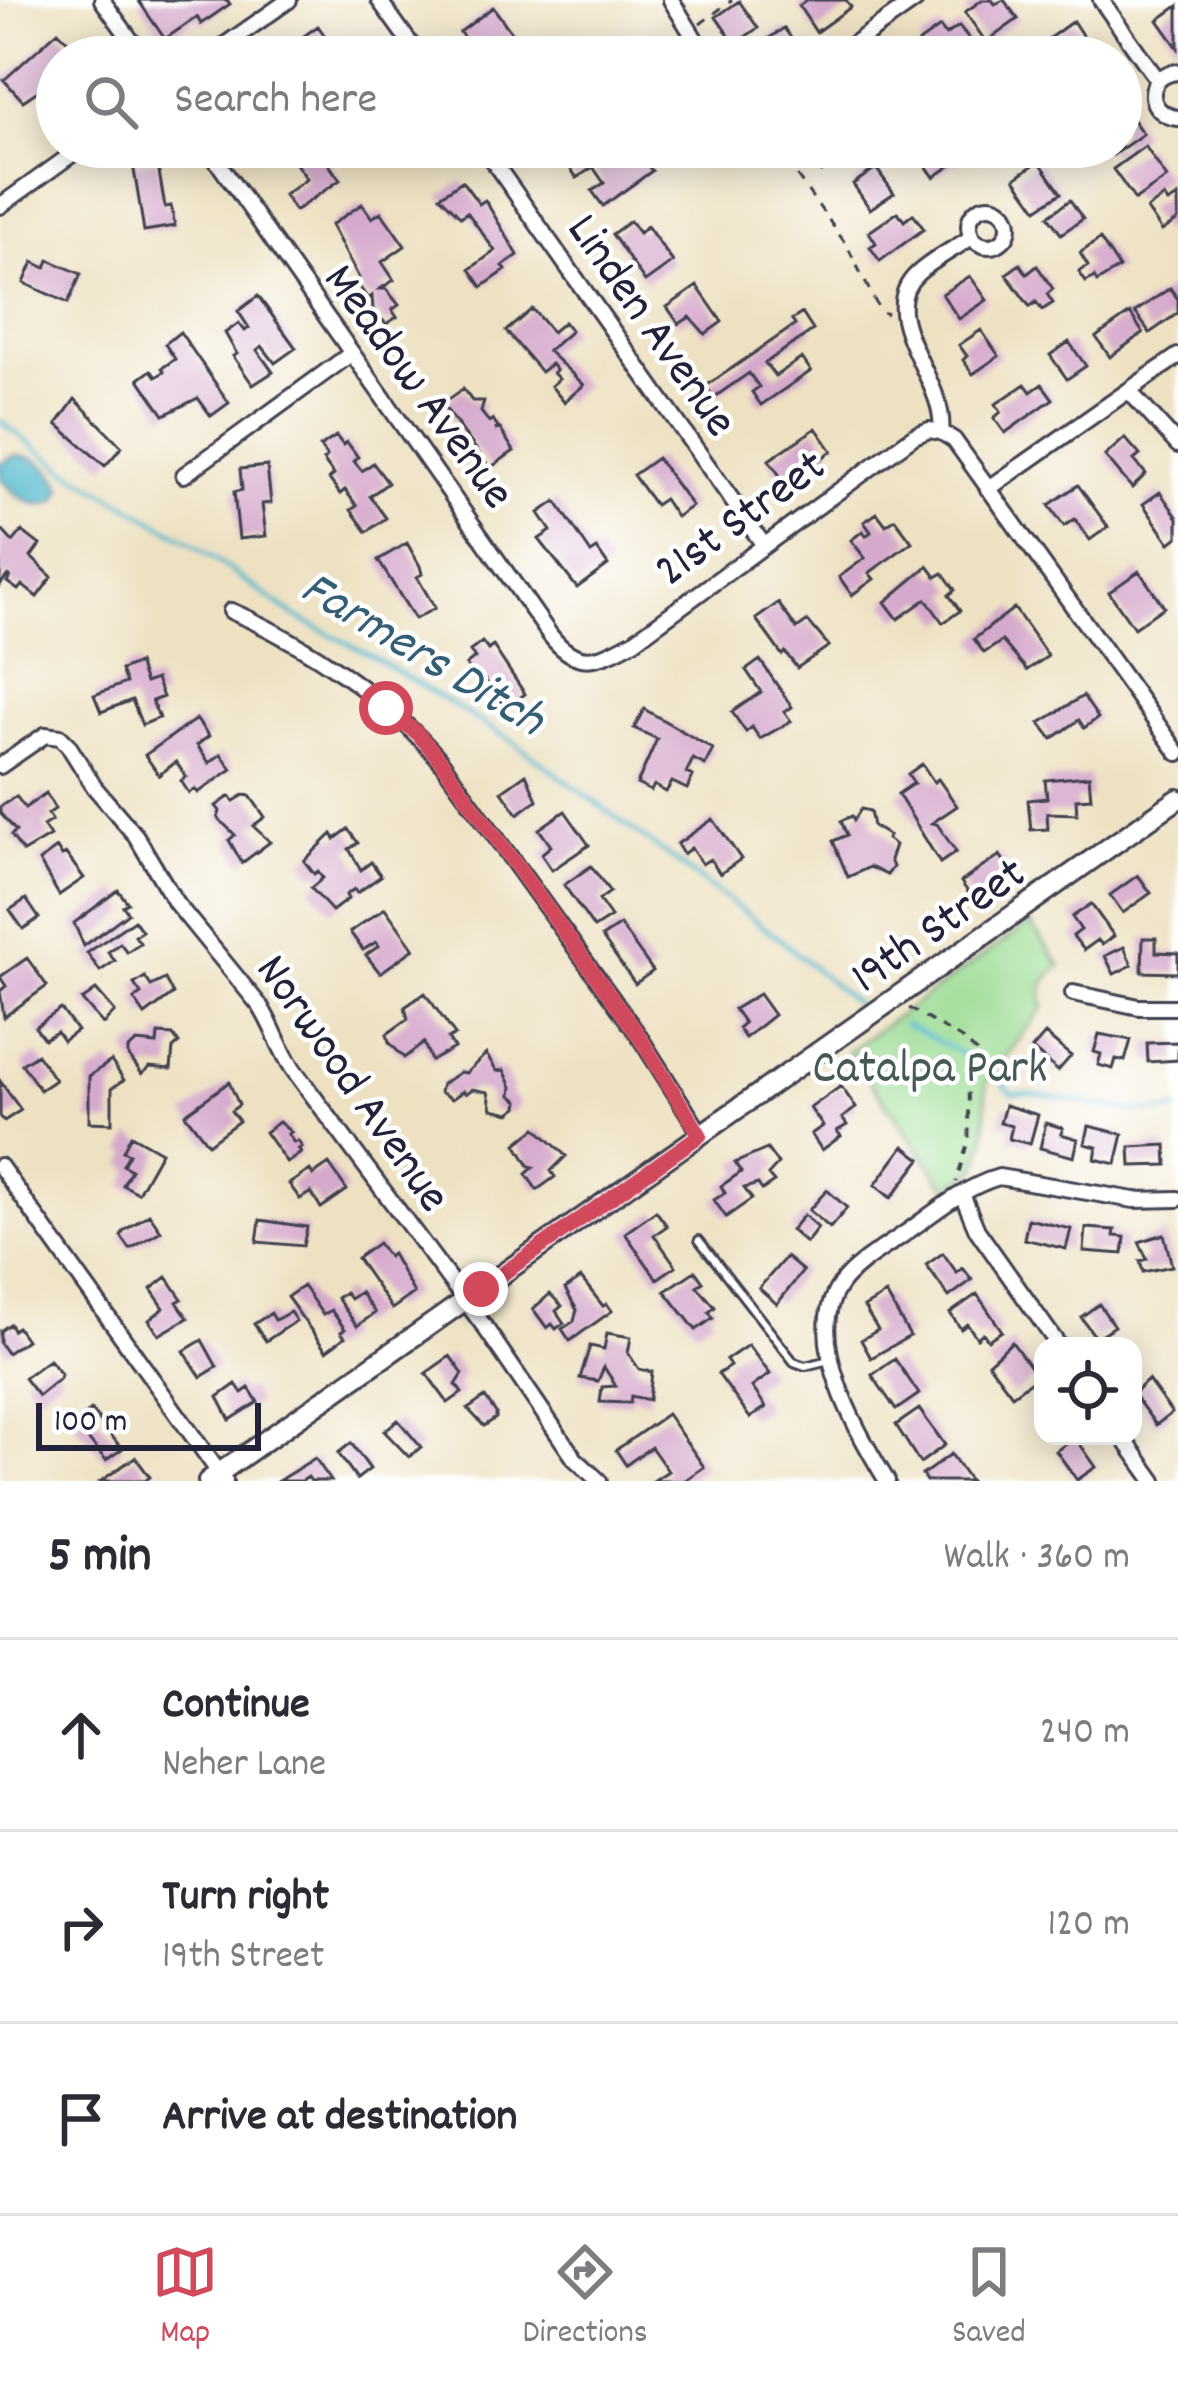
<!DOCTYPE html>
<html lang="en">
<head>
<meta charset="utf-8">
<style>
  :root { --surface:#fff; --page:#f7f7f7; --text:#2b2b33; --muted:#7c7c81; --line:#e1e1e2; --accent:#d1495b }
  body { margin:0; font-family:Dekko,sans-serif; background:var(--page); color:var(--text) }
  .controls { position:absolute; right:36px; bottom:36px; display:grid; overflow:hidden; border-radius:24px; box-shadow:0 6px 30px #0003 }
  .controls button { width:108px; height:108px; display:grid; place-items:center; padding:0; border:0; border-bottom:3px solid var(--line); background:var(--surface); color:var(--text); font:60px sans-serif }
  .scale { position:absolute; left:36px; bottom:30px; width:225px; box-sizing:border-box; padding-left:12px; border:6px solid #22223b; border-top:0; font-size:33px; line-height:42px; white-space:nowrap; color:#22223b; -webkit-text-stroke:9px #fff; paint-order:stroke }
  .stop { position:absolute; width:36px; height:36px; margin:-27px; border:9px solid #d1495b; border-radius:50%; background:#fff }
  .stop.end { background:#d1495b; border-color:#fff; box-shadow:0 3px 12px #0008 }
  .list { margin:0; padding:0; list-style:none }
  h2 { display:flex; justify-content:space-between; align-items:center; height:156px; margin:0; padding:0 48px; font-size:51px }
  h2 small { font-size:39px; font-weight:400; color:var(--muted) }
  .list li { display:grid; grid-template-columns:78px 1fr auto; gap:36px; align-items:center; box-sizing:border-box; height:192px; padding:0 48px; border-top:3px solid var(--line) }
  .list b { display:block; font-size:45px; white-space:nowrap }
  .list p { margin:0; font-size:39px; white-space:nowrap; color:var(--muted) }
  .list em { font-size:39px; font-style:normal; color:var(--muted) }
  .icon { flex:none; width:66px; height:66px; fill:none; stroke:currentColor; stroke-width:2; stroke-linecap:round; stroke-linejoin:round }
  .map { position:relative; flex:none; width:1178px; height:1481px; overflow:hidden }
  .search { position:absolute; background:var(--surface); box-shadow:0 6px 30px #0003; left:36px; right:36px; top:36px; height:132px; display:flex; align-items:center; gap:30px; box-sizing:border-box; padding:0 42px; border-radius:66px; color:var(--muted); font-size:45px }
  .sheet { height:732px; background:var(--surface) }
  nav { display:flex; justify-content:space-around; align-items:center; box-sizing:border-box; height:168px; border-top:3px solid var(--line); background:var(--surface); font-size:33px; color:var(--muted) }
  nav a { display:grid; justify-items:center; gap:6px }
  nav .on { color:var(--accent) }
  .map>svg:first-child { display:block }
  .green { fill:#9adb91; stroke:#5e7e66; stroke-width:3 }
  .water { fill:#4eb7cc; stroke:#386c84; stroke-width:3 }
  .lines { fill:none; stroke-linecap:round; stroke-linejoin:round }
  .stream { stroke:#4eb7cc; stroke-width:4.5 }
  .building { fill:#d5a9cc }
  .lane-casing { stroke:#413f4f; stroke-width:12 }
  .street-casing { stroke:#413f4f; stroke-width:20 }
  .secondary-casing { stroke:#413f4f; stroke-width:24 }
  .path { stroke:#413f4f; stroke-width:3; stroke-dasharray:9 9; stroke-linecap:butt }
  .lane { stroke:#fff; stroke-width:6 }
  .street { stroke:#fff; stroke-width:14 }
  .secondary { stroke:#fff; stroke-width:18 }
  .route { stroke:#d1495b; stroke-width:15 }
  .labels { text-anchor:middle; stroke-width:9; stroke-linejoin:round; paint-order:stroke }
  .street-label { font-size:48px; fill:#22223b; stroke:#fff }
  .park-label { font-size:48px; fill:#465a55; stroke:#fff }
  .water-label { font-size:51px; font-style:italic; fill:#345e75; stroke:#fff }
</style>
</head>
<body>
<div class="map">
<svg width="1178" height="1481" viewBox="0 0 1178 1481">
  <rect width="100%" height="100%" fill="#fff"/>
  <filter id="ink" filterUnits="userSpaceOnUse"><feTurbulence type="fractalNoise" baseFrequency=".00833" numOctaves="2"/><feDisplacementMap in="SourceGraphic" scale="24" xChannelSelector="R" yChannelSelector="G"/><feConvolveMatrix kernelMatrix="1 2 1 2 8 2 1 2 1" color-interpolation-filters="sRGB"/></filter>
  <filter id="wash" filterUnits="userSpaceOnUse"><feTurbulence type="fractalNoise" baseFrequency=".004" numOctaves="4" result="noise"/><feDisplacementMap in="SourceGraphic" scale="48" xChannelSelector="R" yChannelSelector="G"/><feGaussianBlur stdDeviation="2.7" result="paint"/><feColorMatrix in="noise" values="0 0 0 0 0 0 0 0 0 0 0 0 0 0 0 0 0 1.4 0 .05"/><feComposite in="paint" operator="in"/></filter>
  <g filter="url(#wash)">
    <rect width="100%" height="100%" fill="#eee1c2"/>
    <path class="green" d="M1030,923l31,43c-15,11 -23,23 -17,41l-58,76v55l-9,32 -31,17 -98,-136z"/>
    <path class="water" d="M16,455c20,0 39,15 46,33l-5,12c-23,12 -41,-5 -57,-22v-14z"/>
    <g class="lines">
      <path class="stream" d="M0,421l68,50 121,70 107,76 69,35 149,90 266,197 76,65
        M904,1024l83,43 25,26c57,0 108,26 166,17"/>
    </g>
    <g id="blocks">
      <path class="building" d="M138,0h89l3,4 -29,20 -4,-7 -32,22z
        M807,0h39l5,7 -35,25 -17,-26z
        M982,0h10l3,4 9,-4 14,19 -32,23 -21,-30z
        M739,1l19,27 -23,16 -19,-27z
        M1178,6v42l-20,-28z
        M493,7l23,32 4,-3 8,12 -12,9h-25l-11,-16 -9,7 -11,-16z
        M1073,21l11,17 -9,6 9,13h-40l-7,-10z
        M318,26l22,31h-45l-7,-10z
        M959,26l12,15 -9,6 6,7 -3,3h-35l-11,-15 21,-15 6,8z
        M784,28l16,23 -10,6h-31l-6,-8z
        M58,31l16,17 -10,9h-7v21l-34,23 -19,-21z
        M1121,103l22,31 -30,21 -6,-8h14z
        M1145,146l22,32 -32,22 -22,-31z
        M284,147h43l7,10 -7,5 13,18 -45,31 -11,-16 23,-16z
        M579,147h46l9,14 7,-5 11,15 -49,35 -11,-15 12,-8 -11,-16 -16,11 -14,-20z
        M803,147h42l4,5 -28,20z
        M923,147h44l4,5 -37,25 -18,-25z
        M157,160l8,47 6,-1 4,20 -31,5 -11,-67z
        M1039,161l22,32 -24,16 -22,-31z
        M876,168l18,25 -24,16 -17,-25z
        M462,181l17,23 6,-4 33,55 -15,11 3,4 -24,17 -12,-18 25,-18 -28,-39 -6,5 -21,-21z
        M1164,197l4,6 10,-6v23l-16,11 -15,-22z
        M1070,200l13,19 -22,15 -13,-18z
        M362,204l10,14 9,-6 24,34 -23,16 12,18 -14,9h6l13,16 -7,5 5,7 -11,7 -13,-15 -1,-13 -4,3 -13,-18 4,-3 -28,-53z
        M898,212l6,9 9,-7 11,15 -44,32 -10,-14 6,-4 -7,-11z
        M630,221l9,12 8,-7 26,36 -28,20 -33,-48z
        M1100,239l19,29 -22,14 -3,-5 -8,5 -7,-10 9,-6 -8,-13z
        M49,260l32,14 -13,29 -44,-20 9,-21 13,6z
        M1020,264l7,10 10,-8 16,23 -6,5 6,9 -11,7 -6,-8 -6,5 -24,-33z
        M970,276l17,24 -28,19 -17,-25z
        M697,286l25,36 -17,12 -15,-17 -11,7 -12,-17z
        M1170,288l8,11v14l-28,20 -15,-21z
        M258,296l38,52 -21,15 -13,-17 -5,4 16,22 -20,13 -20,-29 4,-2 -12,-21 14,-10 6,8 4,-3 -11,-17z
        M532,309l20,23 12,-10 7,9 -23,20 36,34 -20,17 -13,-16 8,-7 -6,-6 3,-3 -5,-6 -10,8 -35,-41z
        M802,313l11,17 -48,33 10,13 27,-18 9,13 -50,34 -9,-13 7,-5 -10,-14 -36,25 -7,-12 89,-61 -3,-5z
        M1130,313l13,20 -33,24 -14,-20z
        M981,330l18,26 -26,18 -10,-14 4,-4 -8,-11z
        M180,332l49,71 -18,13 -13,-18 -34,17 -25,-36 12,-9 5,7 8,-5 -2,-4 13,-9 -10,-15z
        M1069,342l17,24 -19,13 -17,-24z
        M1025,384l6,8 11,-8 11,15 -48,34 -11,-15 7,-6 -5,-8z
        M463,389l9,12h12l-3,11 8,10 4,-3 5,9 -3,2 5,-1 14,22 -24,17 -48,-64z
        M75,399l47,48 -17,19 -48,-42z
        M816,428l16,23 -47,32 -16,-23z
        M336,436l7,9 4,-3 11,15 -4,4 8,10 11,-8 15,20 -18,13 16,22 -19,14 -16,-22 6,-4 -12,-16 -5,4 -11,-15 5,-4 -11,-15 4,-3 -7,-10z
        M1125,438l15,17 -6,5 12,14 -14,14 -27,-32z
        M657,458l35,48 -16,11 -12,-18 -9,6 -22,-30z
        M267,466l4,37 -9,1 4,32 -27,3 -5,-47 8,-2 -2,-21z
        M1078,485l30,42 -18,13 -15,-21 -11,7 -15,-21z
        M1160,492l18,26v19l-8,6 -27,-39z
        M556,501l35,52 6,-4 11,16 -31,23 -38,-49 12,-8 -12,-18z
        M877,513l9,12 9,-6 17,23 -43,31 5,6 -22,16 -13,-18 26,-19 -14,-18 12,-9 3,5 5,-4 -7,-10z
        M0,528l13,14 9,-11 18,14 -9,12 21,20 -15,20 -15,-12 -4,5 -11,-8 3,-5 -2,-2 -8,10z
        M407,543l13,23 2,8 -5,3 18,31 -20,11 -37,-59z
        M928,566l8,11 7,-4 12,17 -6,5 11,16 -17,12 -17,-24 -28,20 -13,-17z
        M1139,571l25,36 -30,21 -25,-36z
        M778,603l19,26 11,-8 21,25 -32,22 -12,-16 -3,3 -26,-36z
        M1014,608l34,48 -21,14 -25,-29 -18,12 -10,-14z
        M482,642l6,8 5,-4 32,48 -19,14 -21,-28 -6,4 -13,-19 9,-7 -5,-7z
        M760,660l32,47 -8,5 7,9 -31,18 -8,-12 -6,5 -14,-20 29,-20 -15,-22z
        M138,663l7,20 11,-4 7,18 -11,4 7,17 -17,7 -10,-25 -31,12 -7,-17 32,-12 -5,-13z
        M1083,696l15,22 -14,10 -5,-8 -27,19 -12,-16z
        M644,709l69,40 -8,16 -12,-6 -7,14 7,3 -6,13 -15,-7 -6,10 -12,-7 -3,6 -14,-7 20,-45 -23,-11z
        M196,719l13,17 -12,9 12,18 12,-9 11,15 -34,24 -3,-4 -6,4 -8,-12 5,-4 -10,-15 -17,13 -14,-20z
        M922,764l12,18 4,-3 19,27 -25,17 5,1 19,28 -16,11 -42,-69 16,-11 -6,-9z
        M526,774l11,26 -19,14 -16,-23z
        M1089,776l2,22 -15,1 1,15 -30,-1 1,16 -17,1 -3,-30 19,-2 -2,-18z
        M46,793l9,16 -7,5 4,6 -9,6 7,10 -27,16 -12,-17 5,-4 -16,-18v-6l16,-11 9,12z
        M244,795l6,1 15,21 -12,9 17,16 -28,21 -13,-23 6,-5 -17,-17 2,-7 -4,-5 14,-10 4,5z
        M861,809l9,2 3,15 16,10 -2,3 8,6 -5,15 3,7 -6,8 -17,-8 -22,10 -15,-36 14,-6 -6,-14 11,-5 2,4z
        M565,811l24,34 -37,25 -11,-16 10,-8 -12,-17z
        M713,819l28,40 -21,15 -10,-15 -8,5 -11,-16 -8,6 -6,-10z
        M348,829l10,14 -9,6 12,21 10,-8 10,14 -24,17 -3,-4 -8,6 2,4 -16,12 -21,-23 12,-10 -5,-7 -4,3 -10,-13 28,-27 3,5z
        M57,848l5,8 4,-2 18,24 -25,17 -20,-34z
        M1000,855l14,21 -39,26 -14,-20z
        M591,866l19,26 -11,8 12,17 -17,11 -30,-43z
        M1138,875l13,18 -28,20 -13,-18z
        M118,890l10,13 -5,3 5,7 -44,33 -10,-23z
        M26,899l13,19 -16,11 -13,-19z
        M1091,904l23,32 -12,9 -4,-5 -14,10 -11,-14 8,-6 -9,-13z
        M385,908l29,41 -34,24 -14,-18 13,-9 -3,-4 -13,8 -13,-18z
        M134,920l8,11 -7,5 5,7 -13,9 -7,-9 -12,9 7,9 -15,10 -13,-18z
        M620,925l33,46 -18,13 -33,-47z
        M1143,938h13v14l22,1v20l-36,-1z
        M1124,947l8,18 -18,9 -9,-18z
        M27,958l20,28 -43,31 -4,-26 6,-5 -6,-9z
        M145,977l6,9 14,-7 8,15 -28,21 -11,-16 7,-5 -7,-10z
        M96,990l19,22 -12,12 -21,-24z
        M425,993l30,42 -7,4 6,9 -23,13 -7,-18 -20,15 -15,-16 -2,-8 21,-15 -3,-12z
        M759,994l15,21 -29,23 -7,-10 6,-5 -10,-14z
        M61,1009l16,22 -14,10 -6,-9 -13,7 -9,-12z
        M158,1034l15,1 6,8 -6,5 -2,21 -21,-2 -8,7 -14,-19v-6l9,-7 20,2z
        M1045,1034l26,22 -13,15 -26,-22z
        M1099,1034l32,6 -6,21 -9,-2 -3,10 -15,-4 3,-11 -7,-2z
        M1178,1042v18l-30,2 -1,-19z
        M37,1054l18,26 -15,10 -18,-26z
        M486,1054l11,17 7,-1 8,17 -1,8 8,6 -1,6 -8,6 -18,-4 -4,-17 -16,-3 -6,5 -3,-3 -11,8 -12,-7 2,-8 18,-12 6,1z
        M111,1061l13,19 -12,8v35l-23,-1v-46z
        M0,1081l21,29 -17,11 -4,-5z
        M229,1082l10,23 -8,6 8,10 -31,23 -23,-30z
        M841,1086l15,22 -14,10 5,7 -10,6 4,5 -19,14 -11,-16 12,-8 -13,-18z
        M1005,1105l33,10 -8,29 -21,-5 3,-13 -12,-3z
        M279,1122l12,10 -3,2 6,9 4,-2 4,6 -4,2 3,4 -14,10 -22,-31z
        M1046,1123l17,5 -2,6 17,5 -4,18 -34,-9z
        M1089,1126l34,8 -7,30 -21,-5 2,-12 -12,-3z
        M536,1128l30,28 -15,15 4,6 -18,13 -11,-16 8,-7 -5,-1 -13,-22z
        M131,1135l30,17 -23,41 -15,-8 8,-15 -8,-5 6,-11 -6,-3z
        M1166,1145l1,20 -36,1 -1,-19z
        M904,1146l17,13 -30,39 -16,-13z
        M767,1149l11,15 -10,11 6,7 -12,8 -4,-6 -14,4 8,11 -26,18 -12,-17 11,-7 -4,-7 20,-14 -6,-9z
        M329,1164l18,26 -26,18 -10,-16 -11,7 -11,-15 21,-14 3,5z
        M827,1190l20,18 -17,20 -21,-18z
        M656,1211l11,15 -13,9 22,31 -19,13 -32,-46z
        M149,1214l12,17 -31,18 -9,-13 3,-5z
        M804,1215l14,13 -12,15 -15,-13z
        M1028,1219l43,10 -5,20 -42,-10z
        M260,1220l47,7 -4,19 -46,-4z
        M1086,1228l29,2 -1,6 11,1 -2,17 -39,-3z
        M1164,1234l8,32 -29,6 -3,-11 7,-2 -8,-17z
        M378,1243l10,14 4,-3 22,39 -22,16 -35,-51z
        M943,1253l14,20 6,-5 9,12 -23,17 -23,-32z
        M786,1257l17,14 -26,33 -18,-16z
        M695,1271l8,11 -6,4 18,21 -6,5 4,6 -17,12 -31,-39z
        M167,1277l15,22 -5,3 11,16 -29,17 -10,-15 15,-12 -13,-19z
        M581,1278l22,28 4,-2 5,7 -42,30 -8,-12 12,-8 3,-11 -12,-21z
        M303,1286l20,29 8,-5 14,19 -4,3 4,5 -19,14 -39,-54z
        M345,1292l5,7 10,-7 15,21 -18,13 -20,-28z
        M550,1294l12,12 -6,5 8,12 -8,6 -4,-5 -5,4 -14,-19z
        M886,1294l24,42 -39,22 -10,-18 17,-10 -14,-23z
        M977,1294l25,37 -14,9 -5,-7 -6,5 -10,-14 -6,5 -11,-16z
        M1099,1304l15,22 -18,12 -15,-21z
        M290,1312l6,9 -30,20 -12,-17 17,-11 4,7z
        M10,1324l3,6 4,-3 9,13 -19,13 -7,-10v-12z
        M607,1333l24,4 -3,16 11,16 13,3 -3,28 -18,-4 -1,7 -30,-1 2,-15 14,-1 -12,-19 -6,14 -18,-3 10,-32 14,3z
        M202,1340l15,27 -16,10 -17,-26z
        M1012,1342l25,35 -25,18 -24,-32z
        M748,1345l22,29 -18,13 14,20 -16,11 -32,-44 12,-8 -4,-6z
        M450,1356l13,18 -7,11 6,8 -14,10 -22,-30z
        M895,1359l24,35 -23,16 -24,-35z
        M49,1360l12,14 -1,4 -22,18 -14,-18z
        M1148,1380l24,33 -16,12 -23,-31z
        M236,1384l6,9 7,-5 9,14 -28,18 -12,-23z
        M485,1397l11,16v5l-12,8 -16,-17z
        M919,1409l26,36 -25,18 -24,-38z
        M91,1410l31,39 -16,11 -32,-37z
        M667,1414l37,53 -20,14h-31l15,-10 -17,-24 -25,18 -10,-15z
        M398,1420l23,27 -12,10 -25,-26z
        M1075,1437l21,30 -19,13 -21,-29z
        M351,1443l19,26 -13,10 -19,-26z
        M951,1454l19,27h-44l-4,-6z
        M135,1457l15,20 -5,4h-44z
        M315,1458l16,23h-20l-3,-4 -6,4h-24z"/>
    </g>
  </g>
  <g filter="url(#ink)">
    <use href="#blocks" fill-opacity="0" stroke="#413f4f" stroke-width="3"/>
    <g class="lines">
      <defs>
        <path id="lane" d="M699,1240l95,122 11,4 24,-6"/>
        <path id="street" d="M102,0l41,57
          M379,0l41,57
          M671,0l35,57
          M1101,0l56,79
          M208,57l81,-57
          M835,57l81,-57
          M1178,72c-34,2 -33,43 0,46
          M207,147l343,488c28,36 49,25 84,6l280,-205 15,-6 12,2
          M483,147l280,397
          M969 226a20 20 0 1 1 40 0a20 20 0 1 1-40 0Z
          M0,206l82,-59
          M1129,391l49,54
          M941,432l13,8 224,313
          M941,432c7,-51 -69,-116 -24,-158 15,-14 37,-25 55,-37
          M184,475l168,-122
          M988,489l190,-133
          M231,611c76,33 155,87 209,149l197,273 64,101
          M0,766l45,-31 15,2 8,8 27,43 41,48 40,67 84,103c13,20 19,42 33,63l191,257 91,133 24,22
          M1073,993l66,14h39
          M0,1166l225,315
          M962,1194l15,36 82,116
          M1122,1436l32,45
          M887,1481c-29,-47 -85,-143 -47,-196 15,-21 43,-36 64,-51 30,-21 60,-47 95,-57l135,23 44,-1"/>
        <path id="secondary" d="M208,1481l970,-682"/>
      </defs>
      <use href="#lane" class="lane-casing"/>
      <use href="#street" class="street-casing"/>
      <use href="#secondary" class="secondary-casing"/>
      <path class="path" d="M700,24l32,-24
        M776,147l70,97 34,67 7,3
        M909,1008l53,31 18,16 -12,23 1,60 -13,44"/>
      <use href="#lane" class="lane"/>
      <use href="#street" class="street"/>
      <use href="#secondary" class="secondary"/>
    </g>
  </g>
  <g class="lines" filter="url(#ink)">
    <path class="route" d="M386,708l32,26 22,26 197,273 63,102 -219,154"/>
  </g>
  <g class="labels">
    <g class="street-label">
      <text transform="translate(655 323) rotate(55)" y="17">Linden Avenue</text>
      <text transform="translate(422 384) rotate(54)" y="17">Meadow Avenue</text>
      <text transform="translate(738 515) rotate(-36)" y="17">21st Street</text>
      <text transform="translate(936 922) rotate(-35)" y="17">19th Street</text>
      <text transform="translate(356 1081) rotate(55)" y="17">Norwood Avenue</text>
    </g>
    <g class="park-label">
      <text x="930" y="1081">Catalpa Park</text>
    </g>
    <g class="water-label">
      <text transform="translate(425 650) rotate(31)" y="18">Farmers Ditch</text>
    </g>
  </g>
</svg>
<div class="controls">
<button><svg class="icon" aria-label="locate" viewBox="0 0 24 24"><circle cx="12" cy="12" r="6"/><path d="M12 2v4M12 18v4M2 12h4M18 12h4"/></svg></button>
</div>
<div class="scale">100 m</div>
<div class="stop" style="left:386px;top:708px"></div>
<div class="stop end" style="left:481px;top:1289px"></div>
<div class="search"><svg class="icon" aria-label="search" viewBox="0 0 24 24"><circle cx="10" cy="10" r="6"/><path d="M15 15l6 6"/></svg>Search here</div>
</div>
<section class="sheet">
<h2>5 min<small>Walk · 360 m</small></h2>
<ul class="list">
<li><svg class="icon" aria-label="ahead" viewBox="0 0 24 24"><path d="M12 20V5M6 11l6-6 6 6"/></svg><div><b>Continue</b><p>Neher Lane</p></div><em>240 m</em></li>
<li><svg class="icon" aria-label="right" viewBox="0 0 24 24"><path d="M7 20v-9h11M14 6l5 5-5 5"/></svg><div><b>Turn right</b><p>19th Street</p></div><em>120 m</em></li>
<li><svg class="icon" aria-label="arrive" viewBox="0 0 24 24"><path d="M6 21V4h12l-3 4 3 4H6"/></svg><div><b>Arrive at destination</b></div></li>
</ul>
</section>
<nav>
<a class="on"><svg class="icon" aria-label="map" viewBox="0 0 24 24"><path d="M3 6l6-2 6 2 6-2v14l-6 2-6-2-6 2zM9 4v14M15 6v14"/></svg>Map</a>
<a><svg class="icon" aria-label="directions" viewBox="0 0 24 24"><path d="M12 3l9 9-9 9-9-9zM9 14v-3h6M13 9l2 2-2 2"/></svg>Directions</a>
<a><svg class="icon" aria-label="saved" viewBox="0 0 24 24"><path d="M7 4h10v16l-5-4-5 4z"/></svg>Saved</a>
</nav>
</body>
</html>
